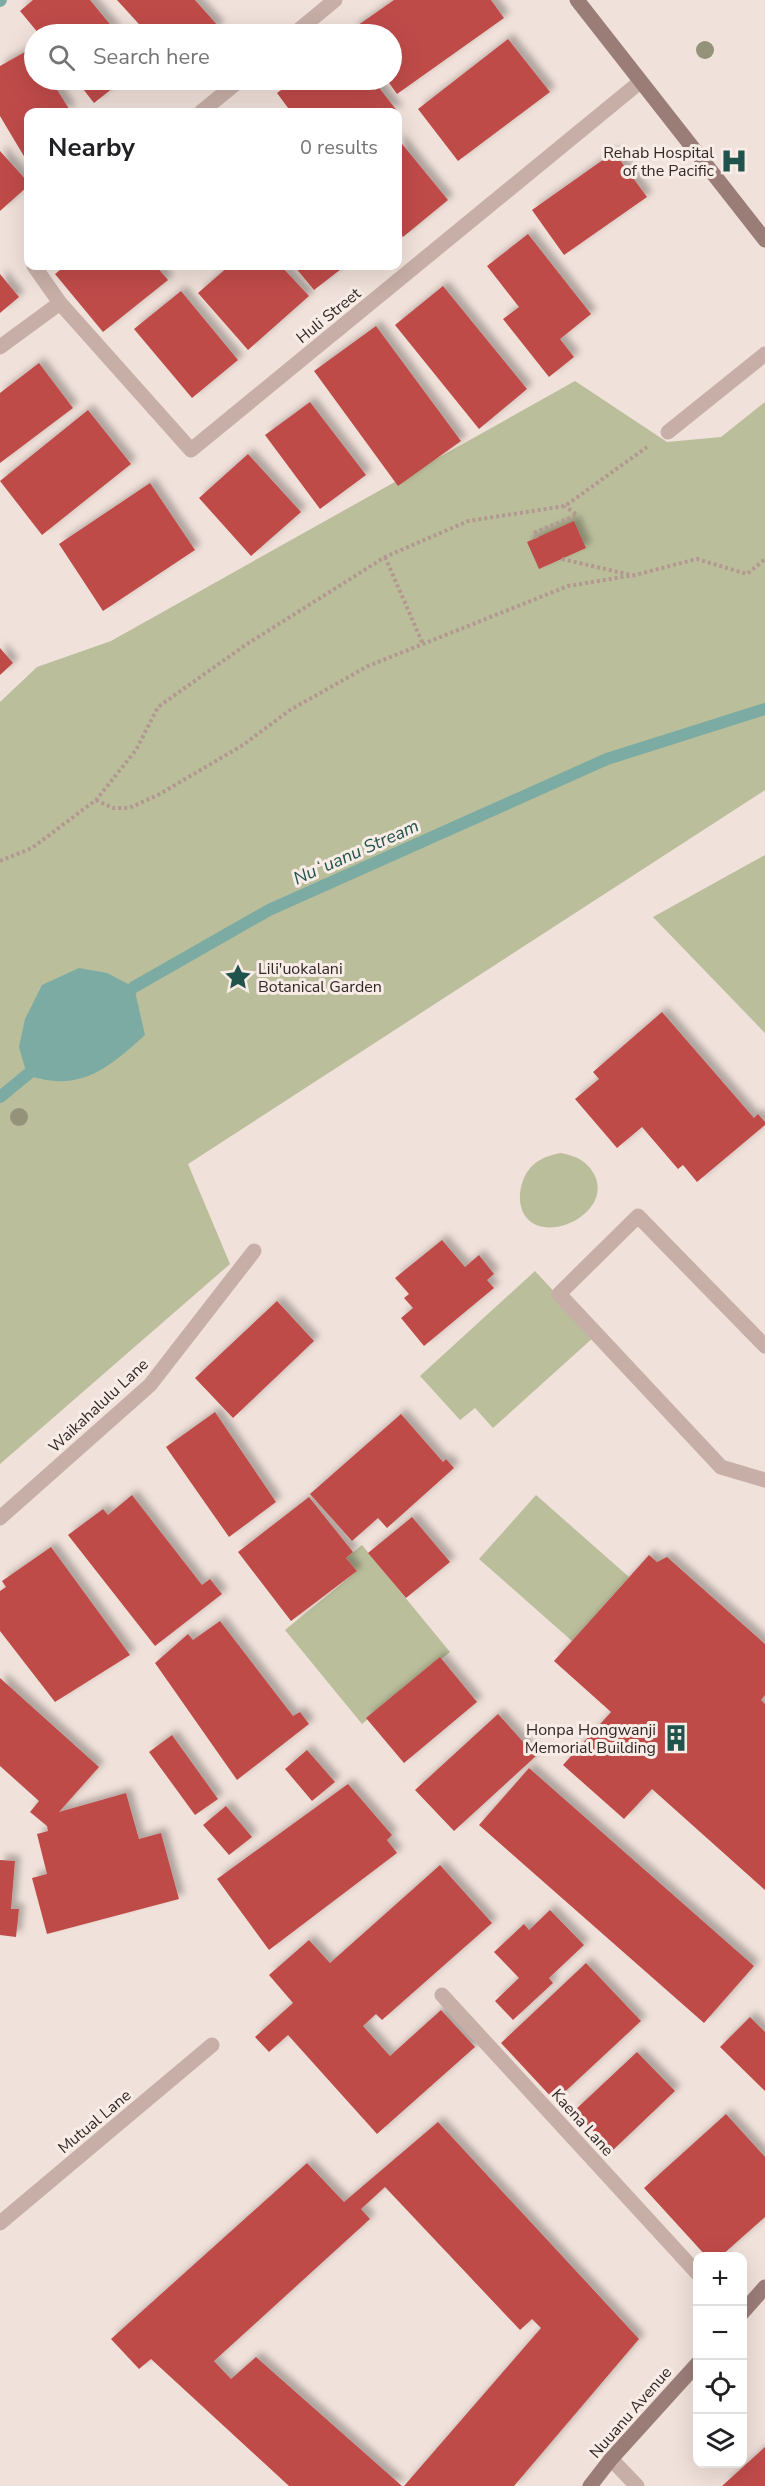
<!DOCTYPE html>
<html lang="en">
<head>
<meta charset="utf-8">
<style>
  :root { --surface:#fff; --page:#f6f6f6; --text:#202124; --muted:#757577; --line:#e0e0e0 }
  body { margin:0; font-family:"Nunito Sans",sans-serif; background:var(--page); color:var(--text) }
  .controls { position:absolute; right:18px; bottom:18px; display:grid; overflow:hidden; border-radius:12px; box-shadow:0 6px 24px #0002 }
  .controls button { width:54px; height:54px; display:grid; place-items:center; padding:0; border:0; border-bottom:2px solid var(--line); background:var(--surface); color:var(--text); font:30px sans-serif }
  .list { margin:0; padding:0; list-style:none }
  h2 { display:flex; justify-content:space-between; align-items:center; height:78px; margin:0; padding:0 24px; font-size:26px }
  h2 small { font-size:20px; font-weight:400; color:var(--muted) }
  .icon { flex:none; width:33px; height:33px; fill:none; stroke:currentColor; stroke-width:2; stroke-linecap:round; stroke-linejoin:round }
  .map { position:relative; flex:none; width:765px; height:2486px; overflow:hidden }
  .search { position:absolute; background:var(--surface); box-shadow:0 6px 24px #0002; left:24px; top:24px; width:378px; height:66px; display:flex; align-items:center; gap:15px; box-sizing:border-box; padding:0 21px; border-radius:33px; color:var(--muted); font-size:22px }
  .panel { position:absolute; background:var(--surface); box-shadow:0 6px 24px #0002; left:24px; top:108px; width:378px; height:162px; border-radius:12px }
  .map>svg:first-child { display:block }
  .green { fill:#babe9b }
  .water { fill:#7baba3 }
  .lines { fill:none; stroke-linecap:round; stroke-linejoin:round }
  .stream { stroke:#7baba3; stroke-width:12 }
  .building { fill:#bf4c49; filter:url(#shadow) }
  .path { stroke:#b39891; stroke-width:4; stroke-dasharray:3 3; stroke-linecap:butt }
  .lane { stroke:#c7afa7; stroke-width:15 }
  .street { stroke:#c7afa7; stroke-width:15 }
  .secondary { stroke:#9b7d78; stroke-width:15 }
  .tree { fill:#95927a }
  .labels { text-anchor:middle; stroke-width:6; stroke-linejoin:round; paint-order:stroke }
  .poi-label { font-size:16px; fill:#342827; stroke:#f8ece6; text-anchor:end }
  .street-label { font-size:16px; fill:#342827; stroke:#f8ece6 }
  .water-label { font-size:18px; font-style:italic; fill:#1f534b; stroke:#f8ece6 }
</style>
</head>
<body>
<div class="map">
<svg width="765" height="2486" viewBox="0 0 765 2486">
  <defs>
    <filter id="shadow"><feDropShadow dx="5.5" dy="-5.5" stdDeviation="3" flood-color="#0004"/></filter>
  </defs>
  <rect width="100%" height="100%" fill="#f0e1da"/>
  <path class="green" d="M575,381l92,61 54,-5 44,-35v388l-577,374 42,100 -230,200v-762l37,-35 74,-26z
    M765,855v178l-112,-116z
    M561,1153c15,3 26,8 33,21 20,38 -47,71 -68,43 -11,-14 -6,-39 6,-51 8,-8 18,-11 29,-13z
    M535,1271l60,65 -102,92 -18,-20 -15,12 -40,-44z
    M536,1495l93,82 -57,64 -93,-82z
    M362,1545l88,107 -88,72 -77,-94 72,-59 -11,-13z"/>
  <path class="water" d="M79,968l28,5 27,14 11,48c-38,34 -65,58 -118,40l-8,-28 6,-28 17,-34z"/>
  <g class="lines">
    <path class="stream" d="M0,1l1,-1
      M122,997l12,-10 135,-77 338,-151 158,-50
      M0,1097l39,-32"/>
  </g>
  <path class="building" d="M33,0h57l28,34h-79l-19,-23z
    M117,0h78l24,27 -8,7h-63z
    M394,0h97l13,18 -107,76 -10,-14h5v-46h-38l-3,-4z
    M508,39l42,53 -92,69 -40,-52z
    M32,48l2,4v28h17l20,32h-43v51l-28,-47v-50z
    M76,80h47l-29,23z
    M295,80h78l25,32h-107l-14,-19z
    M398,139l50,61 -45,37 -5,-7z
    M0,151l28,31v4l-28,25z
    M614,152l33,45 -83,58 -32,-45z
    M528,234l63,80 -31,25 14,18 -25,20 -46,-58 16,-12 -32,-41z
    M65,266h91l12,14 -65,52 -48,-58z
    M229,266h52l28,30 -61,54 -50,-57z
    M294,266h51l-31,24z
    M0,274l19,23 -19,16z
    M443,286l84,103 -48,40 -84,-104z
    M181,291l57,69 -46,38 -58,-69z
    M376,326l85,115 -63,45 -84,-115z
    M39,363l34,45 -73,55v-70z
    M310,402l56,73 -46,34 -55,-74z
    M88,410l43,54 -89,71 -42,-54z
    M248,454l53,58 -50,44 -52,-58z
    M150,483l45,67 -92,61 -44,-67z
    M574,521l12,27 -47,21 -12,-27z
    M0,648l13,15 -13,12z
    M662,1012l92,106 4,-4 7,8v3l-68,57 -14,-17 -5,4 -36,-42 -25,21 -42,-49 24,-20 -6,-7z
    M442,1240l23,27 14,-12 15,19 -7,6 7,8 -70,58 -23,-28 12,-10 -9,-10 5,-4 -14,-16z
    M277,1301l37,40 -81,77 -38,-40z
    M215,1412l61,90 -47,35 -63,-90z
    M401,1414l42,48 3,-3 8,9 -67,60 -9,-10 -26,23 -42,-47z
    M132,1495l70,90 8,-6 12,15 -67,52 -87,-111 35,-26 5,6z
    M309,1497l44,55 -7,6 11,13 -66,50 -53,-69z
    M412,1517l38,45 -44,36 -38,-45z
    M51,1547l79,108 -75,47 -55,-71v-40l6,-4 -4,-6z
    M649,1555l8,7 10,-5 98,87v51l-4,5 4,4v186l-113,-101 -28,30 -61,-54 48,-53 -57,-51z
    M220,1621l73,95 7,-4 9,12 -72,56 -82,-117 33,-29 5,6z
    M440,1657l37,45 -73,61 -38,-45z
    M0,1678l99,89 -40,45 67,-19 13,46 22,-6 18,66 -132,35 -15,-56 15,-4 -10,-40 11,-3 -1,-5 -17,-14 9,-11 -39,-35z
    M498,1714l38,42 -82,75 -39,-41z
    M172,1735l46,64 -23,16 -46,-63z
    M307,1750l28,32 -23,19 -27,-32z
    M529,1768l225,198 -50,57 -225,-198z
    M348,1784l44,51 -5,5 10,13 -128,97 -52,-71z
    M226,1806l26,31 -23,18 -26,-30z
    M0,1860l15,1 -4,48h8l-3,28 -16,-2z
    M440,1865l52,58 -110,97 -6,-6 -13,12 27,30 51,-46 34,37 -98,87 -89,-99 -19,17 -14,-15 38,-34 -24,-28 40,-35 21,23z
    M550,1910l34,35 -35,33 4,5 -40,37 -18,-19 24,-23 -25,-26 30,-28 5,6z
    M586,1963l55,58 -86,80 -54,-58z
    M750,2017l15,15v59l-45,-44z
    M637,2052l38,39 -63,60 -38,-40z
    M726,2114l39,43v60l-44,39h-15l-62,-68z
    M438,2122l201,217 -125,147h-110l137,-158 -9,-9 -12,11 -135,-143 -24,22 9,10 -156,142 17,18 25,-22 146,129h-113l-138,-127 -12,10 -28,-30 196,-176 37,39z
    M765,2447v39h-43z"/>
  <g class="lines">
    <path class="path" d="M537,538l-3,-5 43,-18 -12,-9
      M385,557l38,87
      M562,559l69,16
      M96,800l17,8h16l29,-13 85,-50 47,-35 78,-44 200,-80 67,-11 62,-16 50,15 18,-15
      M0,861l32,-13 64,-48 40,-50 22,-43 86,-61 141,-89 83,-36 97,-15 82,-59"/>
    <path class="lane" d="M668,432l97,-78
      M765,1346l-127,-130 -79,78 162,173 44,13"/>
    <path class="street" d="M294,34l41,-34
      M201,112l39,-32
      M34,266l26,37 131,147 449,-368
      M0,347l60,-44
      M0,1518l150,-133 104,-134
      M442,1995l256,279
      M0,2223l212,-178
      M611,2459l26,27"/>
    <path class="secondary" d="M577,0l188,240
      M742,2313l23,-26
      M590,2486l21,-27 87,-96"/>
  </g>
  <g class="tree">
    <circle cx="705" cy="50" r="9"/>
    <circle cx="19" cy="1117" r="9"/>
  </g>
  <defs>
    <symbol id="hospital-bare" viewBox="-9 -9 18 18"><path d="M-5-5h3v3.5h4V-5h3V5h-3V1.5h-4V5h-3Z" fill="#1f534b" stroke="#f8ece6" stroke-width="2.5" paint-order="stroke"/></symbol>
    <symbol id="sight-bare" viewBox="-9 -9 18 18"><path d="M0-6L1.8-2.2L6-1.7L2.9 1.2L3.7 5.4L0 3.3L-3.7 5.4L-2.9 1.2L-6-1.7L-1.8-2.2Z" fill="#1f534b" stroke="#f8ece6" stroke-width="2.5" paint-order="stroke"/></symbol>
    <symbol id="building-bare" viewBox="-9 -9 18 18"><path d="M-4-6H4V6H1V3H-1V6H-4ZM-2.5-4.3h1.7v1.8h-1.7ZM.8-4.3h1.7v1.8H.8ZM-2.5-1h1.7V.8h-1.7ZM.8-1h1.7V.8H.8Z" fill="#1f534b" stroke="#f8ece6" stroke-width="2.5" paint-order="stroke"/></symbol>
  </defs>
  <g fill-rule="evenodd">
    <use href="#hospital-bare" x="715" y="142" width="38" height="38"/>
    <use href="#sight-bare" x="219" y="958" width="38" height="38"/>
    <use href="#building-bare" x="657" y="1719" width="38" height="38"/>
  </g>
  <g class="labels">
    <g class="poi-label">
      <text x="714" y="158">Rehab Hospital<tspan x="714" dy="18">of the Pacific</tspan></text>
      <text x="258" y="974" text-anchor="start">Lili'uokalani<tspan x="258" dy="18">Botanical Garden</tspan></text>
      <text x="656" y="1735">Honpa Hongwanji<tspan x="656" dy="18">Memorial Building</tspan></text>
    </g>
    <g class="street-label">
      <text transform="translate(328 315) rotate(-39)" y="6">Huli Street</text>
      <text transform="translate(98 1405) rotate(-43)" y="6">Waikahalulu Lane</text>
      <text transform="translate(94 2121) rotate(-40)" y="6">Mutual Lane</text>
      <text transform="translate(583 2122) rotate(48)" y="6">Kaena Lane</text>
      <text transform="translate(630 2412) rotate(-49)" y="6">Nuuanu Avenue</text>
    </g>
    <g class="water-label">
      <text transform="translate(356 852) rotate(-24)" y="6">Nuʻuanu Stream</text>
    </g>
  </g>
</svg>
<div class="controls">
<button>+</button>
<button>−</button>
<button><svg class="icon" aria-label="locate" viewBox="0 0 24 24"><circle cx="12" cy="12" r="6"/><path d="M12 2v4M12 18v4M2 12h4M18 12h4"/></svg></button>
<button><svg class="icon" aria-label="layers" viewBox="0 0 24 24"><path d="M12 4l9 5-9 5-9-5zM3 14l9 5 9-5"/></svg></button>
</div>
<div class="search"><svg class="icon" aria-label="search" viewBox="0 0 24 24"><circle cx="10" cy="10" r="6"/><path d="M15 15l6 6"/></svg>Search here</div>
<section class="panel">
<h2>Nearby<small>0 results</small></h2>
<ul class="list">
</ul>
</section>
</div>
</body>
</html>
